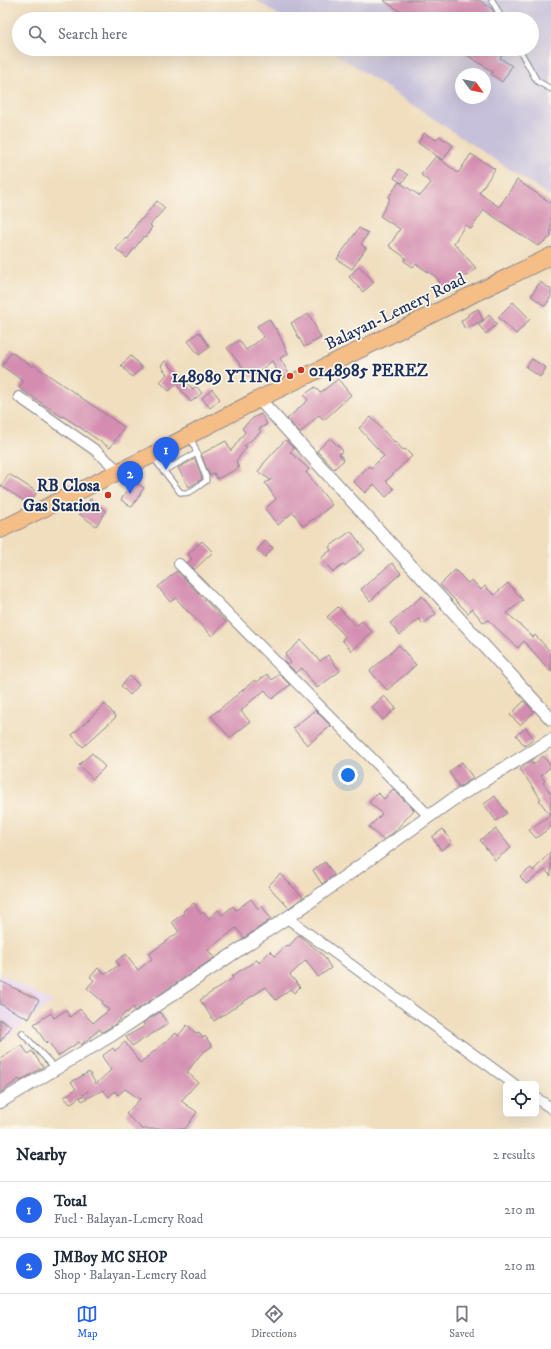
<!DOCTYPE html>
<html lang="en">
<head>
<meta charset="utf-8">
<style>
  :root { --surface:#fff; --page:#f6f6f7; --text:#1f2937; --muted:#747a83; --line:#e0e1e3; --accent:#2563eb }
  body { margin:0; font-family:"IM FELL DW Pica",serif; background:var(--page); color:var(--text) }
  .controls { position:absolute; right:12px; bottom:12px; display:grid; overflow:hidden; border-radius:6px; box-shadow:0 4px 16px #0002 }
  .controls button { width:36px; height:36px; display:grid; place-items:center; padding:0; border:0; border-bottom:1px solid var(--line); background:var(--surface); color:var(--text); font:20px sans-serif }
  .compass { position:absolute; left:455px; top:68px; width:36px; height:36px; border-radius:50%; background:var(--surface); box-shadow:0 4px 16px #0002; rotate:123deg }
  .you { position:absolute; left:348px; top:775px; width:14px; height:14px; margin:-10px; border:3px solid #fff; border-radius:50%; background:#1a73e8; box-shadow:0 0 0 6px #1a73e833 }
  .badge { display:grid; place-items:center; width:26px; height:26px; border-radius:50%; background:var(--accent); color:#fff; font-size:13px; font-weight:700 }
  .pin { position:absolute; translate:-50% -33px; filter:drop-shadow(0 1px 2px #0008) }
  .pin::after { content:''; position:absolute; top:21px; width:14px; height:12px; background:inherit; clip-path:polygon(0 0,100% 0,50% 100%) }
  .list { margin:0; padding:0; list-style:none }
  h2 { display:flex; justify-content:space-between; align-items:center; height:52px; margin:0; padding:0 16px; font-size:17px }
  h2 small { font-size:13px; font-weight:400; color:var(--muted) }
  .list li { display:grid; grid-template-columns:26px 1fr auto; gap:12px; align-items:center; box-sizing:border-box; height:56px; padding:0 16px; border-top:1px solid var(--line) }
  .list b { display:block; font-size:15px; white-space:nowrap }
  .list p { margin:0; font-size:13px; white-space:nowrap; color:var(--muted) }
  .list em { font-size:13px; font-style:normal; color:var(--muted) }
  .icon { flex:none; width:22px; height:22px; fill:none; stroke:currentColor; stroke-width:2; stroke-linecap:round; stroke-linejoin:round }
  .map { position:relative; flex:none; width:551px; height:1129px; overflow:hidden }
  .search { position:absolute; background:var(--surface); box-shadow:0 4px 16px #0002; left:12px; right:12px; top:12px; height:44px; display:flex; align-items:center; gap:10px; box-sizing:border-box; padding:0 14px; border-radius:22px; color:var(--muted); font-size:15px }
  .sheet { height:164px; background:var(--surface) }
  nav { display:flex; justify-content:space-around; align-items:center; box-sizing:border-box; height:56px; border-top:1px solid var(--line); background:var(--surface); font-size:11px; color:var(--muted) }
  nav a { display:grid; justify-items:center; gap:2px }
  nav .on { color:var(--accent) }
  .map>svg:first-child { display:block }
  .built { fill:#e4d3f2 }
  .industrial { fill:#c6c0da; fill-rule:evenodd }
  .building { fill:#d48db0 }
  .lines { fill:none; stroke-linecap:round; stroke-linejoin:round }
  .service-casing { stroke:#86868e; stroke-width:7 }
  .minor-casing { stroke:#86868e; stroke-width:12 }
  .tertiary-casing { stroke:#86868e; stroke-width:14 }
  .primary-casing { stroke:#86868e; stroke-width:18 }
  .service { stroke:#fff; stroke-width:5 }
  .minor { stroke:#fff; stroke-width:10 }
  .tertiary { stroke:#fff; stroke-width:12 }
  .primary { stroke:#f6be87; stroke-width:16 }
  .poi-dot { fill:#c8321e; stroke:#fbf7ec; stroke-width:1.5 }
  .labels { text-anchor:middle; stroke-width:3.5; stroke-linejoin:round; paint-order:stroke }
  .street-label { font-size:17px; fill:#1b2f5e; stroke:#fbf7ec }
  .poi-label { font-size:17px; font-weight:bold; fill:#1b2f5e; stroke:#fbf7ec; text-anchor:end }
</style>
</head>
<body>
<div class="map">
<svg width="551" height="1129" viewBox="0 0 551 1129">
  <rect width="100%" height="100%" fill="#fbf7ec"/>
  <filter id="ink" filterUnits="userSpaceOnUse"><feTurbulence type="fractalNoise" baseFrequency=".025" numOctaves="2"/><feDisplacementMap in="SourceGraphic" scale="8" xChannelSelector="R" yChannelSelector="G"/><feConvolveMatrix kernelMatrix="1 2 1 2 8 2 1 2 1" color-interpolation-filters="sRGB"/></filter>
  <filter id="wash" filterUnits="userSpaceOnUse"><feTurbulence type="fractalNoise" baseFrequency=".012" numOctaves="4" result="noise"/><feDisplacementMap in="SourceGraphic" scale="16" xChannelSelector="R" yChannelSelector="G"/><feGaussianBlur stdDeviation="0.9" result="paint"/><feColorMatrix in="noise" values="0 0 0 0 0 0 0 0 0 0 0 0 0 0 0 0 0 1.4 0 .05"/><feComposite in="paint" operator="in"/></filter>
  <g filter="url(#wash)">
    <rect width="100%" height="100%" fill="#f0debe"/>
    <path class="built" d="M0,974l53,28 -53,40z"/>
    <path class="industrial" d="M256,0h295v197l-222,-148h203v-30h-248zM461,74h24v24h-24z"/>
    <g id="blocks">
      <path class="building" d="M383,0h96l13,9 2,3 -4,7h-78z
        M458,49h48l-6,9 12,8 -10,16 -11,-8 2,-2z
        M424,133l12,7 3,-4 14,9 -10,15 -25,-17z
        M471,154l24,15 -16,24 20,14 18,-27 34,23v34l-13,9 -54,-36 -13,19 -6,-4 -11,18 22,25 -9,8 -1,-1 -21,15 -9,-13 -20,-13 -3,3 -9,-6 2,-3 -17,-12 11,-17 -20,-13 10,-17 -2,-1 11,-16 21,14 11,-13 -10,-8 15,-19 22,17z
        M399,169l9,6 -6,8 -8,-5z
        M157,201l8,7 -15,17 2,2 -6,10 -2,-1 -17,22 -11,-9 10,-11 1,1 13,-20 1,1z
        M359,228l9,5 -7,11 5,4 -14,21 -15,-10z
        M359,266l15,16 -11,10 -14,-15z
        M540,282l11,7v8l-6,9 -14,-10z
        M513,302l17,17 -14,15 -18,-17z
        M478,309l5,11 -18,9 -4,-8 7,-5v-2z
        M309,314l12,24 -17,9 -13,-24z
        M489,315l8,9 -11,10 -7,-9z
        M269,319l6,10 1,-1 12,26 -8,4 9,16 -8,4 -9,-17 -21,17 -24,-30 12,-8 7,10 18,-13 -7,-11z
        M199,332l11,15 -11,8 -11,-14z
        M11,352l22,15 1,-2 90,62 -14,21 -47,-32 -1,1 -43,-29 4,-7 -21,-15z
        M131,356l11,12 -10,9 -11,-12z
        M532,359l14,9 -6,9 -14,-10z
        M165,361l28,28 3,-3 6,7 -11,9 -15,-18 -7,7 -9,-9 7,-8 -6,-8z
        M338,379l13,16 -27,25 -5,-5 -19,18 -13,-14 21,-19 -4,-5 11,-8 5,6z
        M212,389l8,10 -10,9 -8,-10z
        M261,414l5,8v3l-7,4 2,3 -17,14 3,1 -11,14 3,7 -22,11 -3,-6 -4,3 -9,-22 25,-13 5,10 14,-19 -3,-4 11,-10z
        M371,417l23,25 1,-1 8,9 2,-1 7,7 -26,25 8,8 -8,8 -12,-13 -9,9 -12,-12 16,-15 2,2 13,-12 -25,-28z
        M330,438l13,13 -4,3 5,6 -10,9 -17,-18z
        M285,440l9,8 -4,4 19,17 -3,3 26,33 -19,15v-1l-10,7 -10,-14 -15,13 -13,-16 11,-10 -11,-16 6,-3 -13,-8 6,-9z
        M195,459l7,20 -13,8 -11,-19z
        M9,474l28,18 -8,12 -28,-18z
        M133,481l11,7 -12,19 -11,-7z
        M90,499l16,12 -10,15 -17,-12z
        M351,531l14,19 -21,16 -1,-1 -10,7 -12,-14 10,-8 -2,-3z
        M202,541l11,11 -19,18 -7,-7 5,-4 -4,-5z
        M265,541l8,7 -8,9 -8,-7z
        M392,563l9,10 -31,28 -9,-12z
        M455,570l13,13 4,-3 9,10 4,-4 9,9 14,-12 15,17 -16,13 26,24 2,-2 16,17v20l-27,-31 -6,7 -30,-28 -4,3 -12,-14 -4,4 -28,-28z
        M177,571l49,51 -14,14 -23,-24h-1l-12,-14 -6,4 -12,-15z
        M422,596l14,18 -13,10 -4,-5 -19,16 -10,-12z
        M338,607l18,19 6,-5 10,11 -20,19 -10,-11 3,-4 -18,-19z
        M301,640l19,21 8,-6 12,16 -23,17 -15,-20 -6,5 -8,-8 3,-2 -6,-8z
        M399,645l17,20 -29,25 -17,-19z
        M267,674l5,6 7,-6 11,11 -18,14 -7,-9 -15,12 -9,9 9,11 -20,16 -19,-22 44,-36 2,2z
        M130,676l9,9 -9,10 -9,-9z
        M384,696l12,12 -13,12 -11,-13z
        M524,701l10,11 -14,13 -10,-10z
        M105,704l11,13 -33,30 -11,-12z
        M315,710l16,16 -24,19 -14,-17z
        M526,728l8,11 -9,7 -9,-11z
        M92,753l13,14 -12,12 -14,-14z
        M543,756l8,10 -10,10 4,5 -2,2 8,11v33l-15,11 -7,-8 21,-15 -11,-15 2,-1 -21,-30 11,-8 2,4z
        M462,762l11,16 -14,9 -10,-15z
        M393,789l21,21 -21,23 -10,7 -14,-13 13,-13 -13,-12 9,-9 6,6z
        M495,796l12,17 -11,8 -12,-17z
        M443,829l9,14 -11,7 -9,-13z
        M496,829l15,19 -16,12 -15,-20z
        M551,851v25l-6,-6 -19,14 -6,-8 11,-8 2,3z
        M325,862l9,13 -12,9 -9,-14z
        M280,874l23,23 -14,11 -21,-22z
        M251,899l7,10 4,-3 9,13 -27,19 -8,-10 -28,22 6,8 -79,53 -2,-4 -6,6 -1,-1 -12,13 -12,7 -2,-3 -19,16 -2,-3 -21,14 -10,-15 -2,2 -12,-19 17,-11 3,5 12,-8 4,7 10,-8 13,14 16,-13 -7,-6 1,-2 -16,-14 7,-8 -4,-3 8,-9 8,6 13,-9 -3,-4 10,-7 12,16 14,-11 -3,-5 30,-22 -7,-10 12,-9 -1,-2 11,-8 7,11 2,-2 5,7 10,-9 4,5 11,-9 3,4z
        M299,935l24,20 8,13 -13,9 -12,-17 -16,15 10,12 -6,6 -4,-4 -14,11 -10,-13 -52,34 -14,-21 33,-22 -1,-2 25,-16 2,3 11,-12 5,5 12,-11 2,1z
        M0,981l39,19 -10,19 -29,-15z
        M160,1012l8,12 -36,22 -6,-9 19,-11 -2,-3z
        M0,1019l11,8 -11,15z
        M187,1025l9,8 2,-1 5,6 2,-2 7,10 -11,8 -14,18 11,10 -17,19 16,11 -12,17h-43l-16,-15 14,-15 -15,-10 -7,6 -3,-4 -6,6 -6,-7 -21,11 -2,-3 8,-7 -18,13 -6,-7 12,-8 -5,-7 18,-10 7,12 15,-14 -9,-14 11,-8 2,3 10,-9 15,21 36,-30 2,3z
        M22,1045l6,9 4,-3 11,16 -23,14 -1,-2 -19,14v-34z"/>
    </g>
  </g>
  <g filter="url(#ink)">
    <use href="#blocks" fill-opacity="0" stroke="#86868e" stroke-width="1"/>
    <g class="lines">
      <defs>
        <path id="service" d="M492,0l10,19
          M519,49l18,32 14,8
          M153,457l27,35c9,4 18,-6 26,-11v-4l-15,-39
          M163,471l34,-18
          M22,1033l33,35"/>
        <path id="minor" d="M19,397l76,53 24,21
          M179,564l250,252
          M287,918l227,166
          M536,1098l15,10"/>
        <path id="tertiary" d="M259,399l292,320
          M0,1102l112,-67 185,-124 155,-111 99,-60"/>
        <path id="primary" d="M0,530l152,-75 107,-56 292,-143"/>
      </defs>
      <use href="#service" class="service-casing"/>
      <use href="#minor" class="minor-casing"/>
      <use href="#tertiary" class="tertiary-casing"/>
      <use href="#primary" class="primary-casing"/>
      <use href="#service" class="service"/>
      <use href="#minor" class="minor"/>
      <use href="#tertiary" class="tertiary"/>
      <use href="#primary" class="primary"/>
    </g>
  </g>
  <g class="poi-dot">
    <circle cx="301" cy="370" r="4"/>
    <circle cx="290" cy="376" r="4"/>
    <circle cx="108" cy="495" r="4"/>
  </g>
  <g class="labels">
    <g class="street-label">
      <text transform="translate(395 311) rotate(-26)" y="6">Balayan-Lemery Road</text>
    </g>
    <g class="poi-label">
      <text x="309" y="376" text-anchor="start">0148985 PEREZ</text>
      <text x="282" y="382">148989 YTING</text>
      <text x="100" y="491">RB Closa<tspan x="100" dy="20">Gas Station</tspan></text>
    </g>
  </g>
</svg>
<div class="controls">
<button><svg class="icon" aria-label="locate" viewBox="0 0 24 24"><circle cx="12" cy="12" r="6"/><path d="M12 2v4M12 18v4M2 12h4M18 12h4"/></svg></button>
</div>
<svg class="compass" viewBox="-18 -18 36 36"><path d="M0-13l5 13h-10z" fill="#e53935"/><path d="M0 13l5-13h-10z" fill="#747a83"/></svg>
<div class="you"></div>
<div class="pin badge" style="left:166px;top:470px">1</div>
<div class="pin badge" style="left:130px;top:494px">2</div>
<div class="search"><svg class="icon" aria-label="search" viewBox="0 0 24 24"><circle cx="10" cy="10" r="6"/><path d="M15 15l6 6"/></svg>Search here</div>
</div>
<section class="sheet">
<h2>Nearby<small>2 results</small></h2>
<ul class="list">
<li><span class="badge">1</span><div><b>Total</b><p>Fuel · Balayan-Lemery Road</p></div><em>210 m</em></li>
<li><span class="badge">2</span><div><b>JMBoy MC SHOP</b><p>Shop · Balayan-Lemery Road</p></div><em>210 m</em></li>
</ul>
</section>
<nav>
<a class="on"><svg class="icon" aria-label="map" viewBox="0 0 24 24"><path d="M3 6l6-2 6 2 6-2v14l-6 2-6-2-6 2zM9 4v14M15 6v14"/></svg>Map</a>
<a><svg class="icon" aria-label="directions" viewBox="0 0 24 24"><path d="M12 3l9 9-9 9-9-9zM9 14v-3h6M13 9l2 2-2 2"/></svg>Directions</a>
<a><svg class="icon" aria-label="saved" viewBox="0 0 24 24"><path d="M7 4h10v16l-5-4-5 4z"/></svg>Saved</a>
</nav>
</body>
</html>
